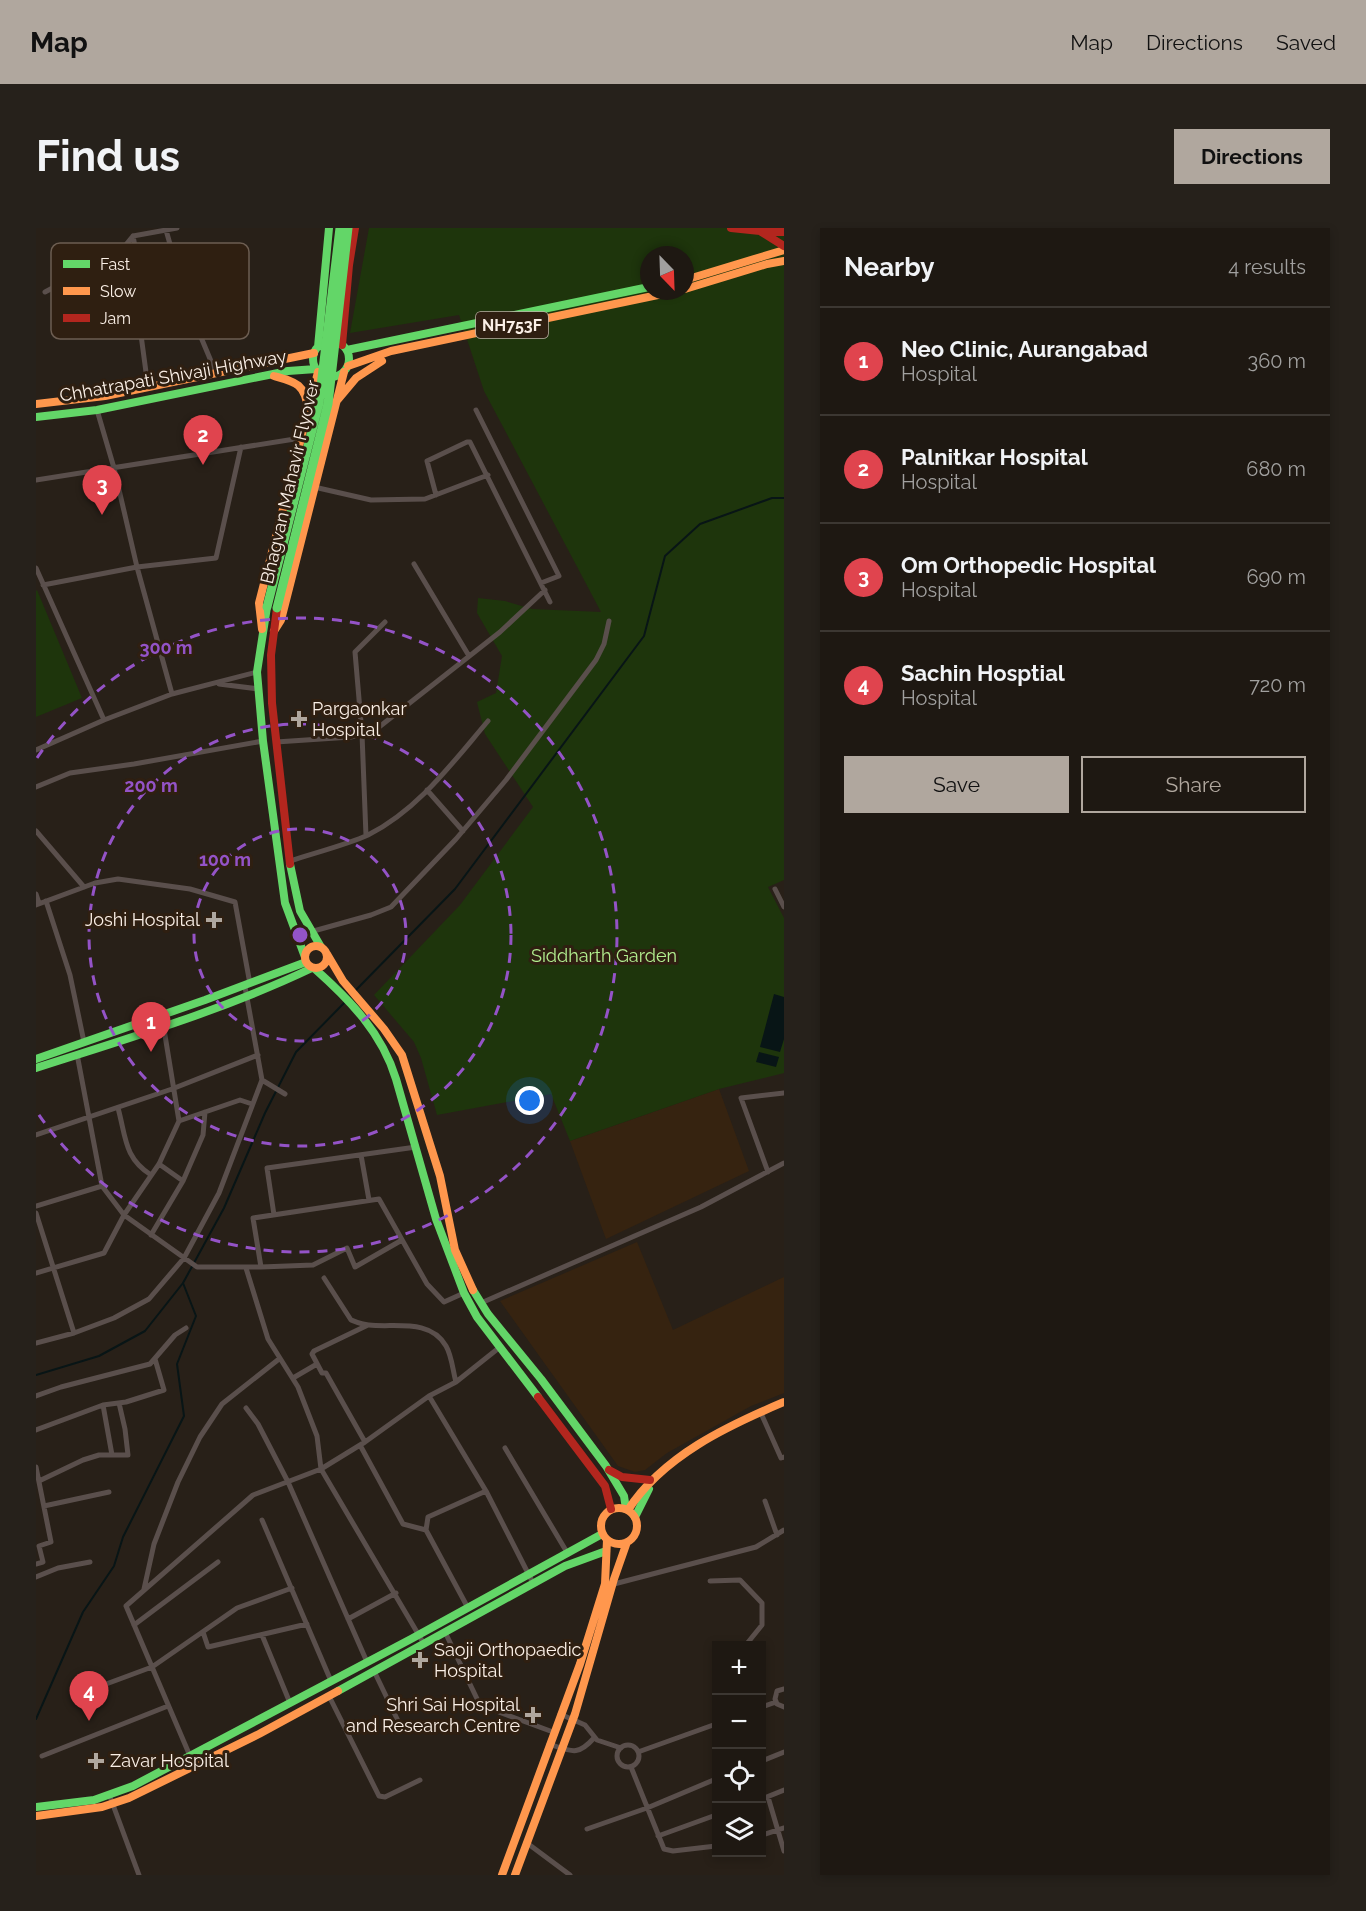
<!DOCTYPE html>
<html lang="en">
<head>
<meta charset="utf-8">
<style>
  :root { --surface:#1e1812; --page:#26211b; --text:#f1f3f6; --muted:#a1a09f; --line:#3c3732; --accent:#b0a79e }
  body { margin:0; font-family:Raleway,sans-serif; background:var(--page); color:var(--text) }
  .controls { position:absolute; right:18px; bottom:18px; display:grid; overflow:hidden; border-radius:0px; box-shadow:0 3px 9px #0003 }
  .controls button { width:54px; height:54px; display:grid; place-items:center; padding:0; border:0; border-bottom:2px solid var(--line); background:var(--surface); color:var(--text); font:30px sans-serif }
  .compass { position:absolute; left:604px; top:18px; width:54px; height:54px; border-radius:50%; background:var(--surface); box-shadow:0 3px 9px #0003; rotate:157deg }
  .you { position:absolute; left:494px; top:873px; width:21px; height:21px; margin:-15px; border:4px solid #fff; border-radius:50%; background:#1a73e8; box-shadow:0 0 0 9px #1a73e833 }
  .badge { display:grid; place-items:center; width:39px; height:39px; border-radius:50%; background:var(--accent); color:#fff; font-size:20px; font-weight:700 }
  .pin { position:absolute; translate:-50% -50px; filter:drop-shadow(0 2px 3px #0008) }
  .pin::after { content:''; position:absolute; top:32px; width:21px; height:18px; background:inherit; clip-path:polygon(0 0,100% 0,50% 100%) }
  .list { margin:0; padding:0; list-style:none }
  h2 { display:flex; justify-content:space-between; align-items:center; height:78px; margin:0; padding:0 24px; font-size:26px }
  h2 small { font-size:20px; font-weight:400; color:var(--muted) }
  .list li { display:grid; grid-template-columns:39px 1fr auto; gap:18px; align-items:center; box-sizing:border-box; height:108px; padding:0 24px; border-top:2px solid var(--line) }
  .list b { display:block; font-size:22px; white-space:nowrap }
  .list p { margin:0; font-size:20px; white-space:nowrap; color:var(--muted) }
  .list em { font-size:20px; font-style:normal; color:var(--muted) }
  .actions { display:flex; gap:12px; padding:18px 24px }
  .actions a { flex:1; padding:14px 0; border:2px solid var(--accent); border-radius:0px; text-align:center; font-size:21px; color:var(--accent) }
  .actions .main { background:var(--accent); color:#111 }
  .icon { flex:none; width:33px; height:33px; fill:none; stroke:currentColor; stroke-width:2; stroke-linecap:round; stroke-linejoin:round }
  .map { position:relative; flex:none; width:748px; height:1647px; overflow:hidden; border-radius:0px }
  header { display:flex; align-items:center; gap:36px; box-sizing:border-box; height:84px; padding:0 30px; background:var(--accent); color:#111 }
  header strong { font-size:28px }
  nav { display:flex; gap:33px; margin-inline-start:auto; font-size:21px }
  .intro { display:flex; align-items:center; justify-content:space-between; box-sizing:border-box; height:144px; padding:0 36px }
  h1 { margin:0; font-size:42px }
  .button { padding:15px 27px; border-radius:0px; background:var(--accent); color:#111; font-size:21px; font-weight:700 }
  main { display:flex; gap:36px; padding:0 36px }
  aside { flex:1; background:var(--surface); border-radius:0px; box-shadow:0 3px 9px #0003 }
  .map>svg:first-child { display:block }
  .built { fill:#362310 }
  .green { fill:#1e350c; fill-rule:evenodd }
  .water { fill:#081516 }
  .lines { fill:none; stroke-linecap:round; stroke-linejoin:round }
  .stream { stroke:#081516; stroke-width:2 }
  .street { stroke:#5a4f4c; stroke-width:5 }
  .fast { stroke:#63d668; stroke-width:8 }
  .slow { stroke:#ff974d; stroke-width:8 }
  .jam { stroke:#b3261e; stroke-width:8 }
  .fast-bridge { stroke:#63d668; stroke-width:9 }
  .ring { fill:none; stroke:#9453c7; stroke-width:3; stroke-dasharray:10 8 }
  .poi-dot { fill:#b0a79e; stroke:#2f1f11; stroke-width:2 }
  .labels { text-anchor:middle; stroke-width:6; stroke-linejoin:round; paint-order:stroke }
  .shield { fill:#2f1f11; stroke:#bdb1a6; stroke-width:1.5 }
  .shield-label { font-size:16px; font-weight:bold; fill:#faefe6 }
  .street-label { font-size:18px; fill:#faefe6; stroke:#2f1f11 }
  .poi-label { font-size:18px; fill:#faefe6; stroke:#2f1f11; text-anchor:start }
  .park-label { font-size:18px; fill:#b2ee8f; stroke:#2f1f11 }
  .key { fill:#2f1f11; stroke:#6c5d51; stroke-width:1.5 }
  .key-label { font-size:16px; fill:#faefe6 }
  .centre { fill:#9453c7; stroke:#2f1f11; stroke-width:3 }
  .ring-label { font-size:18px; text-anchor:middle; font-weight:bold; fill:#9453c7; stroke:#2f1f11; stroke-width:6; stroke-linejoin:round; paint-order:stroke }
</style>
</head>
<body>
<header>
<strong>Map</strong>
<nav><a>Map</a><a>Directions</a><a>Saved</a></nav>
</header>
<div class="intro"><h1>Find us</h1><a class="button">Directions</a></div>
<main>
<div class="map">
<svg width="748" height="1647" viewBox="0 0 748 1647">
  <rect width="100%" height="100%" fill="#282018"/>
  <path class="built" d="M683,861l30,82 -143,68 -36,-98z
    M601,1014l36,88 111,-53v116l-33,13 -84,47 -22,17 -10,2 -17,-6 -118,-165z"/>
  <path class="green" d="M333,0h415v652l-16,7 16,31v155l-65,16 -149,52 -19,-47 -114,21 -16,-57 -7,-16 -40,-47 86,-90 73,-98 -48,-73 -8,-32 19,-9 6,-37 -25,-43 1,-15 27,3 27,8 69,3 -117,-221 -25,-76 -109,18zM613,27h36v36h-36z
    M1,362l45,108 -46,19v-126z"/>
  <path class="water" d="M738,766l10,3v42l-4,13 -20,-5z
    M723,824l20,5 -3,10 -20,-5z"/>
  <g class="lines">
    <path class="stream" d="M318,764l101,-103 189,-253 21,-80 35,-32 72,-26h12
      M0,1147l63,-19 46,-25 38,-48
      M0,1491l47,-107 31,-46 9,-29 61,-121 -7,-52 19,-48 -13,-33 41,-75 41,-95 31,-61 50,-51"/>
    <path class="street" d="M130,2l21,74 29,69
      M9,64l75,-40 13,-16
      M74,69l33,-9
      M112,159l-7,-52 -1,-25 3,-22 -10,-52 44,-8
      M61,182l17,58 23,99 35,127
      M440,182l83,166 -18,7
      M0,252l265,-42
      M278,259l57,13 54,-1 63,-24
      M400,267l-9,-34 40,-19h3l80,160
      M378,336l55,92
      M0,340l68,152
      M7,357l94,-18 79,-9 25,-111
      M183,456l40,5
      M240,514l75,-5 23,-6 126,-99 45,-42
      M0,522l68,-30 68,-26 85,-22
      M0,559l34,-14 64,-9 129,-23
      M391,562l36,41
      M0,603l48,56
      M330,608l-4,-102 -7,-82 30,-30
      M254,633c24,-8 56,-16 78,-26 50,-25 85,-73 120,-114
      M739,661l9,18
      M0,666l3,9
      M10,673l24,74 14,67
      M0,677l59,-22 23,-4 72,10 45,13 15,82
      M274,704l61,-17 20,-8 65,-68 50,-59 90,-120 8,-16 5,-23
      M41,826l25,132 22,29 73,52h64l-8,-49 126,-19 48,85 17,18 20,-9
      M226,852l23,14
      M82,880c8,29 6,50 33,67
      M143,893l61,-21 12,4
      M0,907l136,-46 86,-34
      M325,927l8,45
      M123,936l24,17
      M732,944l-27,-74 43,-5
      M0,978l66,-20
      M0,985l38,120
      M238,987l-7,-47 149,-21
      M115,1007l32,-54 20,-46 2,-23
      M225,1039l52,-2 34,-17 8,19 47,-27
      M210,1040l22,71 30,48 19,49 4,33 103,175
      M0,1045l68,-20 20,-38 35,-51 20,-43 -17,-104
      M288,1050l27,42c5,2 12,5 18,5 25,3 61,-7 77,21 6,10 7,26 10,36
      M445,1075l220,-96 83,-44
      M0,1115l38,-10 40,-15 35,-19 35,-41 35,-65 43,-113 -17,-93
      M257,1150l24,-14
      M0,1168l25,-9 89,-23 25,-29 11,-7
      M393,1168l57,95 47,92
      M67,1177l9,50
      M210,1180l12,16 30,58 79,180
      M724,1183l21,47 3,-1
      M0,1202l67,-25 23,-3 38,-12 -9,-31
      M329,1214l-39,-69h-4l-10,-19 2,-3 54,-26
      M324,1217l43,79 23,6
      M469,1220l63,106
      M0,1239l15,75 -12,4 4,16 -7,2
      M3,1253l44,-21 16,-5h29l-3,-26 -6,-26
      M729,1273l12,34
      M8,1278l65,-14
      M226,1292l69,161
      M0,1349l22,-9 32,-6
      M674,1353l30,-1 22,23v22l-17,21
      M578,1356l142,-37 28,-17
      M108,1361l10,-45 24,-62 22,-45 22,-33 57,-45
      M432,1380l-42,-78 2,-13 58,-26
      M312,1391l48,-26
      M98,1397l84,-63
      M167,1404l5,15 99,-23
      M409,1404l35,73 73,27
      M226,1407l28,68
      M338,1443l26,54
      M748,1461l-7,2 -2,8 2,5 7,3
      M54,1462l62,-23 85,-59 55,-20
      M293,1468l50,100 6,1 35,-17
      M726,1479l14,-5
      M524,1486l25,11 12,15 24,8
      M513,1516c22,7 28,13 45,-6
      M581 1528a11 11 0 1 1 22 0a11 11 0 1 1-22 0Z
      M602,1524l78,-28
      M6,1528l126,-50
      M154,1528l-64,-150 127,-111 68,-26 44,-27 64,-46 27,-14 44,-35
      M726,1533l22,-9
      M595,1539l33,82 9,2 43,-5
      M73,1566l30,81
      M732,1569l16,54
      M726,1571l22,-9
      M551,1601l60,-21 69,-29
      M726,1607l22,-7
      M622,1608l58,-21
      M491,1615l43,32"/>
    <path class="fast" d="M277 131a18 18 0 1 1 36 0a18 18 0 1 1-36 0Z
      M282,119l11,-119
      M311,122l302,-63
      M0,189l61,-7 191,-39 28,-2
      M231,379l-10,65 6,69 22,162 20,54
      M254,636l10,47 21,36
      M279,741c35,31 67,64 81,110l40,140 28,74 13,24 61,80
      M0,831l169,-59 101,-38
      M0,840c93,-30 188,-58 276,-100
      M437,1062l15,24 53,65 65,87 18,30 2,13
      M599,1289l14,-28
      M302,1463l227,-125 41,-15
      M0,1579l58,-7 39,-14 278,-147 191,-105"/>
    <path class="slow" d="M649,52l99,-30
      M649,61l82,-25 17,-3
      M312,138l43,-15 286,-60
      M238,148c22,6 31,8 34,33
      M299,175l21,-25 26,-17
      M0,176l69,-8 209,-43
      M226,401l-3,-26 59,-231
      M238,403l7,-11 63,-248
      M269 729a11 11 0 1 1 22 0a11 11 0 1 1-22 0Z
      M291,726l16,27 41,48 18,26 38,121 15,74 18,40
      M565 1298a18 18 0 1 1 36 0a18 18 0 1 1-36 0Z
      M592,1282c35,-54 99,-84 156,-108
      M0,1588l66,-9 27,-9 130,-64 79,-43
      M466,1647l78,-211 25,-80 2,-44
      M479,1647l60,-161 39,-135 13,-37"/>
    <path class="jam" d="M695,0l29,3 24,15
      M724,3l24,1
      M306,117l7,-80 6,-37
      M241,380l-6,47 1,48 18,161
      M502,1169l67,89 6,23
      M573,1242l13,7 28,3"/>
    <path class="fast-bridge" d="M231,379l52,-204 21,-175
      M241,380l51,-204 20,-176"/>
  </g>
  <g class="ring">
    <circle cx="264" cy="707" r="106"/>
    <circle cx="264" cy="707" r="211"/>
    <path d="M1 530A317 317 0 1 1 1 884"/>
  </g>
  <g class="poi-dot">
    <path d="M260 482h6v6h6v6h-6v6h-6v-6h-6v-6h6z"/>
    <path d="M175 683h6v6h6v6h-6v6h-6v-6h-6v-6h6z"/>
    <path d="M381 1423h6v6h6v6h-6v6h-6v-6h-6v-6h6z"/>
    <path d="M494 1478h6v6h6v6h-6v6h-6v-6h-6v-6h6z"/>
    <path d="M57 1524h6v6h6v6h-6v6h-6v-6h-6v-6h6z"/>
  </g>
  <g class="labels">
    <rect class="shield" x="440" y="84" width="72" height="26" rx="4.5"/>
    <g class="shield-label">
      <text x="476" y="103">NH753F</text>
    </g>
    <g class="street-label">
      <text transform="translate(137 148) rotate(-10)" y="6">Chhatrapati Shivaji Highway</text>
      <text transform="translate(254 254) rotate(-77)" y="6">Bhagvan Mahavir Flyover</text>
    </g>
    <g class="poi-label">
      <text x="276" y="487">Pargaonkar<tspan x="276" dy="21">Hospital</tspan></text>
      <text x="164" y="698" text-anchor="end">Joshi Hospital</text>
      <text x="398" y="1428">Saoji Orthopaedic<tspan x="398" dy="21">Hospital</tspan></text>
      <text x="484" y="1483" text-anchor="end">Shri Sai Hospital<tspan x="484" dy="21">and Research Centre</tspan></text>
      <text x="74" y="1539">Zavar Hospital</text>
    </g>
    <g class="park-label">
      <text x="568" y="734">Siddharth Garden</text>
    </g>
  </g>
  <rect x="15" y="15" width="198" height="96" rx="9" class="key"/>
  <rect x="27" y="32" width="27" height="8" fill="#63d668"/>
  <rect x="27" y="59" width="27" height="8" fill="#ff974d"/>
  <rect x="27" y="86" width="27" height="8" fill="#b3261e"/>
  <g class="key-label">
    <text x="64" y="42">Fast</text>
    <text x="64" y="69">Slow</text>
    <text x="64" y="96">Jam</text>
  </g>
  <circle cx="264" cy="707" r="9" class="centre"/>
  <g class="ring-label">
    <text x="130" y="426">300 m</text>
    <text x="115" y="564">200 m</text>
    <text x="189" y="638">100 m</text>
  </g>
</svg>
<div class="controls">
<button>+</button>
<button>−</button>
<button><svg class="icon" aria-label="locate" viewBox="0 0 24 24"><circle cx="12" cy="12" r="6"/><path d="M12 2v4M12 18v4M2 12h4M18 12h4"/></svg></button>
<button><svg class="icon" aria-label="layers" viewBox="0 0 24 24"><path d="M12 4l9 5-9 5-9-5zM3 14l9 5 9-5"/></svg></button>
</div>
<svg class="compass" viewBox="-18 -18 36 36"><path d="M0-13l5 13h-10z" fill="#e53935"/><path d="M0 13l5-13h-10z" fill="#a1a09f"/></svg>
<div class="you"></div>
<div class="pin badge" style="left:115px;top:824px;background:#e0444e">1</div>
<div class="pin badge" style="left:167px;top:237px;background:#e0444e">2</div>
<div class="pin badge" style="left:66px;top:287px;background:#e0444e">3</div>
<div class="pin badge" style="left:53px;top:1493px;background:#e0444e">4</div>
</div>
<aside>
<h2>Nearby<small>4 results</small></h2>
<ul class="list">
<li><span class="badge" style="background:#e0444e">1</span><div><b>Neo Clinic, Aurangabad</b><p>Hospital</p></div><em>360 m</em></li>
<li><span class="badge" style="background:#e0444e">2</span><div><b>Palnitkar Hospital</b><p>Hospital</p></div><em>680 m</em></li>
<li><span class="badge" style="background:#e0444e">3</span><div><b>Om Orthopedic Hospital</b><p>Hospital</p></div><em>690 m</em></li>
<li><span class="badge" style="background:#e0444e">4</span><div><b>Sachin Hosptial</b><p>Hospital</p></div><em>720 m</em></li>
</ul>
<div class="actions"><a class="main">Save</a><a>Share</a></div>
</aside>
</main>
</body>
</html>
